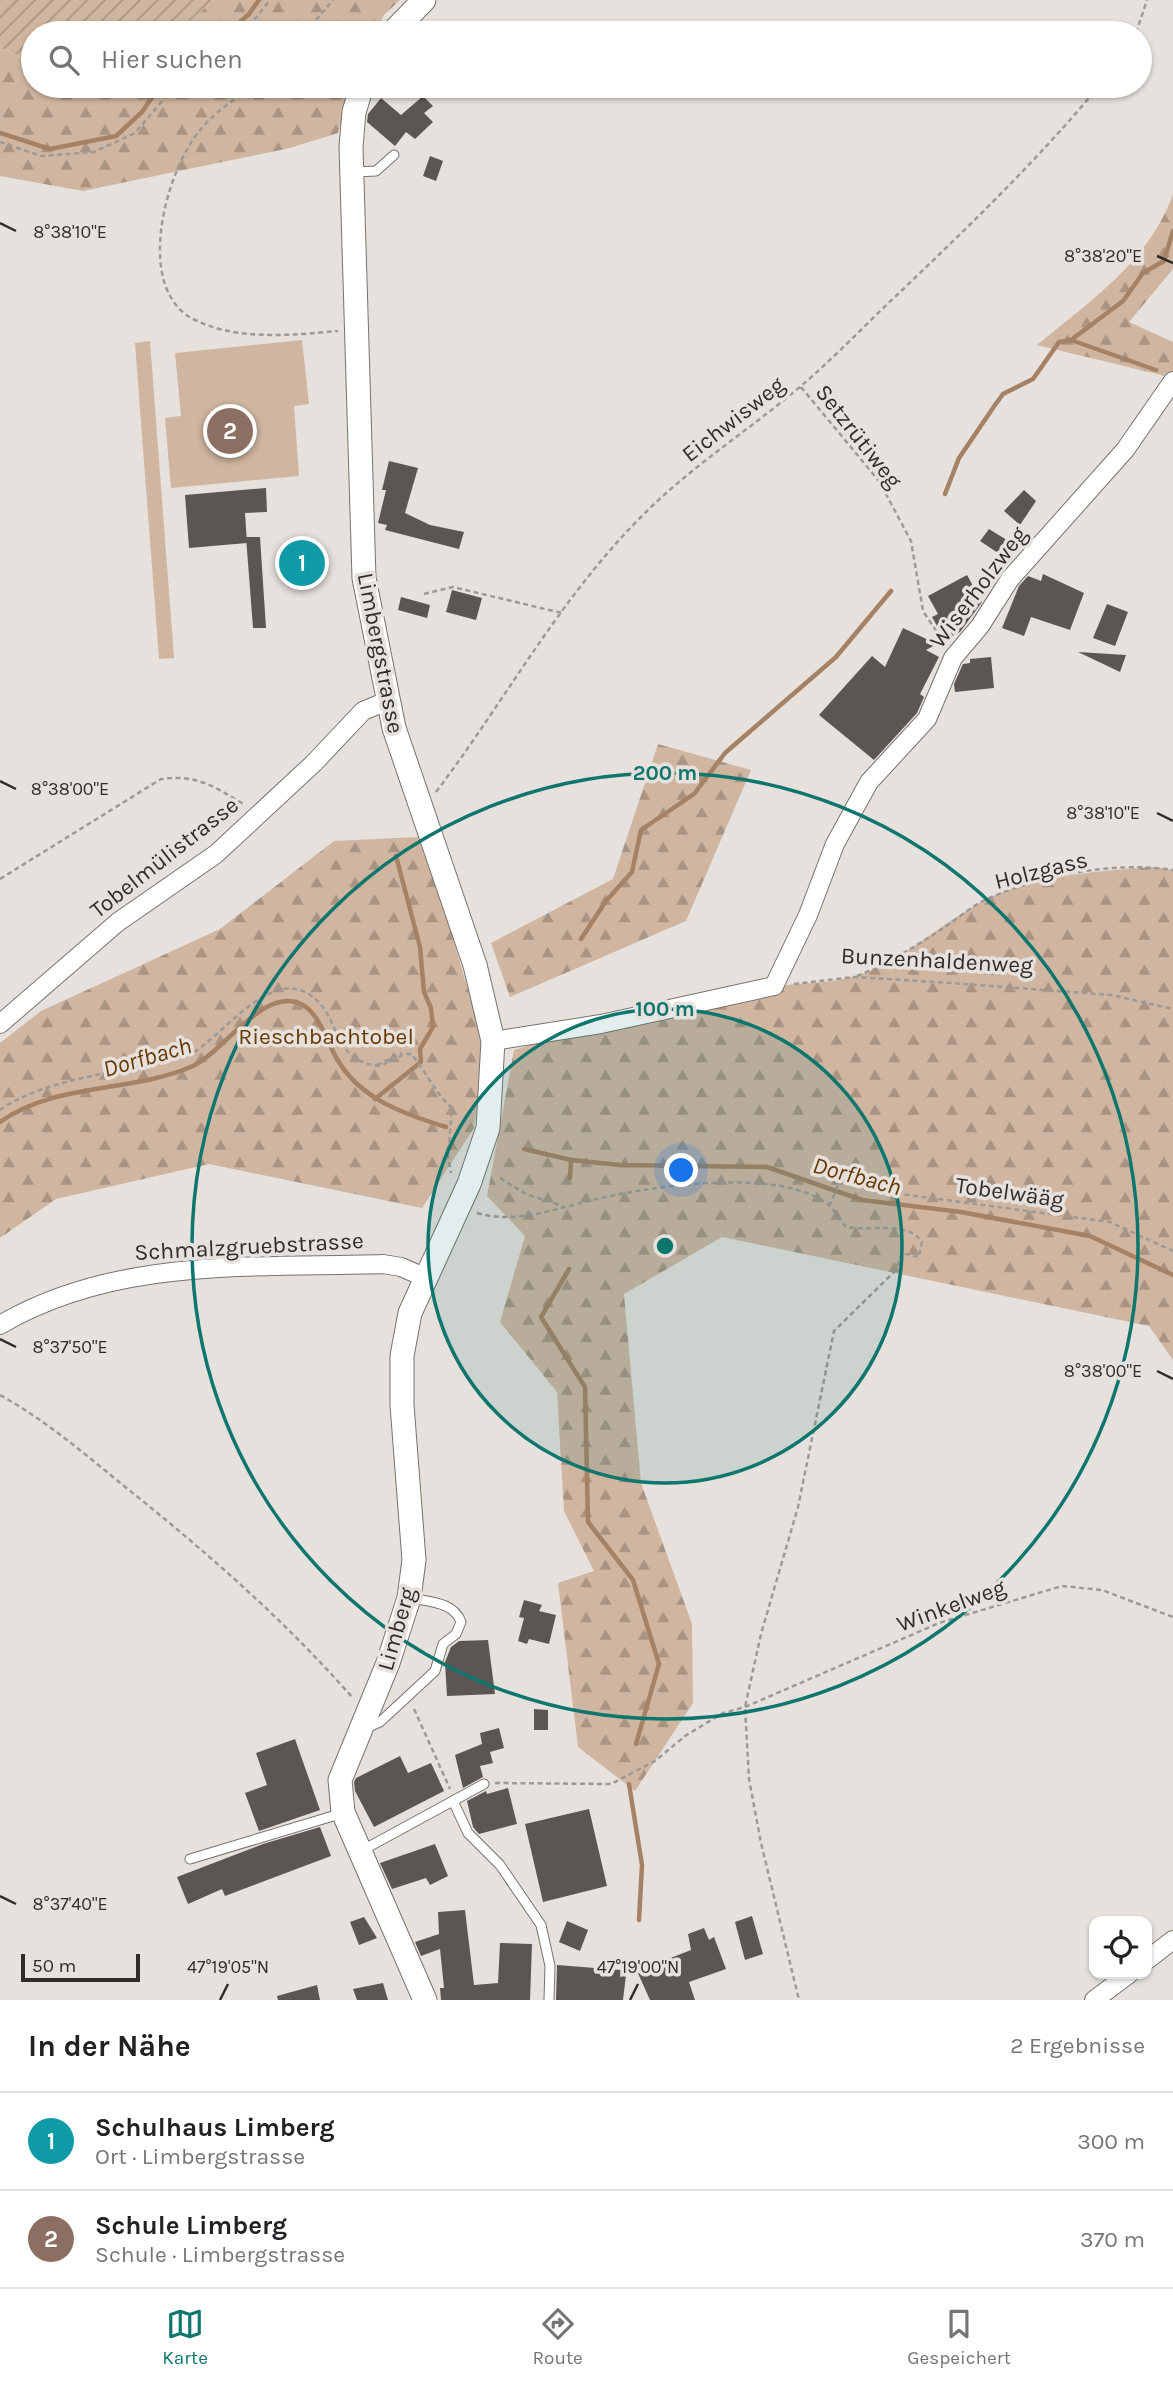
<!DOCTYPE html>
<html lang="de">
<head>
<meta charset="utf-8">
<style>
  :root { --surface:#fff; --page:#f6f6f6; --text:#202124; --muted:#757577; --line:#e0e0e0; --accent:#0f766e }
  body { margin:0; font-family:Karla,sans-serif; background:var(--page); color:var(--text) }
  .controls { position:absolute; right:21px; bottom:21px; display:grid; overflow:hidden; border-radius:14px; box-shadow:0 2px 5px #0004 }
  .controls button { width:63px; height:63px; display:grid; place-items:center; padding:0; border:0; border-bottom:2px solid var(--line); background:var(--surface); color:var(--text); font:35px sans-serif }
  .scale { position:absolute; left:21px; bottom:18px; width:119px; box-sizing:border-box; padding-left:7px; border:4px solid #2f2d2b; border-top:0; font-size:19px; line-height:24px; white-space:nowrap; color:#2f2d2b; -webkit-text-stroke:5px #e6e1dc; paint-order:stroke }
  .you { position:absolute; left:682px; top:1171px; width:24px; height:24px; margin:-18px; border:5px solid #fff; border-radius:50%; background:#1a73e8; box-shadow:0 0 0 10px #1a73e833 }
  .badge { display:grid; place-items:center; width:46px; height:46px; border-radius:50%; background:var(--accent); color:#fff; font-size:23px; font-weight:700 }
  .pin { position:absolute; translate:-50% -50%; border:4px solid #fff; box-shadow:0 2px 7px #0006 }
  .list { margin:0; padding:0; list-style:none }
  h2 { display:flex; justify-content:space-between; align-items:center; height:91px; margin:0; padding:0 28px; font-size:30px }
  h2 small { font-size:23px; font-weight:400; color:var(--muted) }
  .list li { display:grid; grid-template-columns:46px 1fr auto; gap:21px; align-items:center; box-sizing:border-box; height:98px; padding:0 28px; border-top:2px solid var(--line) }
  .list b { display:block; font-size:26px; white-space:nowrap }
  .list p { margin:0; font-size:23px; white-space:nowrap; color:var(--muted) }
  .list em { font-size:23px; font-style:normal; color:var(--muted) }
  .icon { flex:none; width:38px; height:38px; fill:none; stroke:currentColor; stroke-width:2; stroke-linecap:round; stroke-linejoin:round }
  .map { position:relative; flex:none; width:1173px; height:2000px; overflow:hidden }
  .search { position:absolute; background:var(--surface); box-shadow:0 2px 5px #0004; left:21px; right:21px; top:21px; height:77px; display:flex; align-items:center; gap:18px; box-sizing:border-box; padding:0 24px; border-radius:38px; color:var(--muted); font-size:26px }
  .sheet { height:287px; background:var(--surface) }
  nav { display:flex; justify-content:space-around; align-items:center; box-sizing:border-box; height:98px; border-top:2px solid var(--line); background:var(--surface); font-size:19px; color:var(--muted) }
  nav a { display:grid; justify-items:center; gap:4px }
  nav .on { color:var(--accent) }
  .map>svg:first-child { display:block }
  .grass { fill:#d0b6a1 }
  .forest { fill:url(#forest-firs) }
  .garden { fill:url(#garden-furrows) }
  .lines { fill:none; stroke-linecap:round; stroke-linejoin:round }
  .stream { stroke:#a58265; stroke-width:4.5 }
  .building { fill:#5b5653 }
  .service-casing { stroke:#77726e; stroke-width:11 }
  .minor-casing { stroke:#77726e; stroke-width:20 }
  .tertiary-casing { stroke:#77726e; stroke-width:25 }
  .path { stroke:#9d9996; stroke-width:2.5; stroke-dasharray:5 3.5; stroke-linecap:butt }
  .service { stroke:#fff; stroke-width:9 }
  .minor { stroke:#fff; stroke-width:18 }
  .tertiary { stroke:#fff; stroke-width:23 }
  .ticks { fill:none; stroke:#2f2d2b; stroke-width:2.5 }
  .ring { fill:none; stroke:#0f766e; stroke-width:3.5 }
  .labels { text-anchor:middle; stroke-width:7; stroke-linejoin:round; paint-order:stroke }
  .street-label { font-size:23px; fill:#2f2d2b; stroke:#e6e1dc }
  .park-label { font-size:23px; fill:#683902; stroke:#e6e1dc }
  .water-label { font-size:24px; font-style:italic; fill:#683901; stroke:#e6e1dc }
  .ticks-label { font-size:18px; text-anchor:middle; fill:#2f2d2b; stroke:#e6e1dc; stroke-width:7; stroke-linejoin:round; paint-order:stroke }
  .centre { fill:#0f766e; stroke:#e6e1dc; stroke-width:3.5 }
  .ring-label { font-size:21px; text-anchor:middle; font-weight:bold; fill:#0f766e; stroke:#e6e1dc; stroke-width:7; stroke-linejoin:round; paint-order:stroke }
</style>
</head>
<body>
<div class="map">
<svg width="1173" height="2000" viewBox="0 0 1173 2000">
  <defs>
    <pattern id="forest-firs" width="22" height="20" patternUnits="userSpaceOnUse" patternTransform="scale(1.75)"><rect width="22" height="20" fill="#d0b6a1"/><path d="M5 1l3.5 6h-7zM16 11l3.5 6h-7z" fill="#a99483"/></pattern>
    <pattern id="garden-furrows" width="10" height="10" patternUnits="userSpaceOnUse" patternTransform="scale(1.75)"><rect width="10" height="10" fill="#d0b6a1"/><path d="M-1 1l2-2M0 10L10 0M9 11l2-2" fill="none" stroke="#a99483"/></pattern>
  </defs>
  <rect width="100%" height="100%" fill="#e6e1dc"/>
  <path class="grass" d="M302,340l7,64 -15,2 5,70 -128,12 -6,-70 16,-2 -6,-63z
    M150,341l24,317 -15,1 -24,-316z"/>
  <path class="forest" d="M213,0h187l-16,15 -9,18h-197z
    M0,47l33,16v23h48l27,12 13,-12h230l-13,47 -48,15 -207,43 -83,-15z
    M1173,194v75l-44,53 44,20v39l-12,-6 -124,-30c53,-44 112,-83 136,-151z
    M658,744l93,26 -65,151 -176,76 -19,-54 122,-64z
    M418,837l31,88 33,112 -1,37 -7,54 -52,80 -213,-44 -153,35 -56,39v-195l41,-32 179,-82 114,-88z
    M1154,867l19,3v490l-24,-34 -427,-89 -98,57 17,189 51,141 1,79 -58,88 -57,-44 -20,-164 36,-12 -30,-60 -7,-119 -57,-70 25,-86 -38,-40 27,-146c85,-26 171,-47 258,-63 27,-5 58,-3 84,-11 48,-15 83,-52 127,-75 51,-26 115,-30 171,-34z"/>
  <path class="garden" d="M0,0h213l-35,33h-145v30l-33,-16z
    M81,86h40l-13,12z"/>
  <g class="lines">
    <path class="stream" d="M228,33l21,-19 10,-14
      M0,133l50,16 66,-13 26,-24 18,-26
      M1071,340l52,-39 20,-28 21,-12 9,-30
      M945,494l14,-36 36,-53 8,-11 30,-15 26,-37 12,-2 85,30
      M581,939l25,-38 26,-29 9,-42 53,-36 31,-41 111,-96 55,-66
      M375,1099l46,-37 -1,-13 13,-22 -2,-19 -7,-16 -4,-45 -24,-91
      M0,1122c56,-40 132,-29 193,-56 32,-15 72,-82 110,-61 17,10 24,37 34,54 23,40 67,55 109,68
      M524,1149l47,11 49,5 147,2 95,33 99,12 129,24 83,39
      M570,1178l1,-18
      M569,1269l-28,48 44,70 3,135 45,58 26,84 -23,80
      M629,1784l13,81 -3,55"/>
  </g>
  <path class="building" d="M423,96l10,10 -9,7 9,9 -18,17 -9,-7 -11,14 -28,-24 1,-8 13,-16 20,17z
    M430,156l13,5 -7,20 -13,-5z
    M389,461l29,7 -13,45 25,12 34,7 -5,17 -74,-19 2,-5 -9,-2 8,-33h-4z
    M266,488l1,24 -22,1 2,30 -58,5 -4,-53z
    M1024,490l12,11 -16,24 -16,-14z
    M989,529l21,13 -9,13 -21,-14z
    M246,537h14l6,91h-13z
    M321,547l2,27 -36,2v-8l-10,-5 9,-6 -1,-8z
    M1043,574l41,19 -14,37 -39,-13 -7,19 -22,-8 17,-42 9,-10 13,5z
    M967,575l15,27 -22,30 -10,5v-4l-4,9 -14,-25 6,-3 -10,-18z
    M452,590l30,8 -6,22 -30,-8z
    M401,597l29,8 -3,13 -29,-8z
    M1107,604l21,8 -13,34 -22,-8z
    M903,628l34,16 -11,6 13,7 -19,37 4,3 -7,16 -43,47 -55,-45 53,-59 13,11z
    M1078,652l48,3 -6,17z
    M991,657l3,31 -39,4 -1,-8 9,-20 7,-1v-4z
    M524,1600l18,5 -3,6 17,4 -7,29 -20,-5 -2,5 -9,-3 6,-23 -5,-1z
    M488,1640l7,54 -48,2 -2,-34 6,-15 8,-6z
    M534,1709l14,1v20h-14z
    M499,1728l5,20 -14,4 3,11 -13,3 3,11 -20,11 -8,-33 27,-11 -2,-11z
    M295,1739l25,71 -61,21 -14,-38 22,-8 -11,-32z
    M400,1756l8,17 23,-10 13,28 -70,36 -19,-36 -1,-9 2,-4z
    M508,1788l9,36 -38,10 -6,-7 -6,-26 19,-10 1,3z
    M589,1809l18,77 -64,16 -18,-78z
    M320,1827l11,29 -106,40 -3,-7 -34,15 -11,-27 86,-33z
    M435,1844l13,32 -18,9 -4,-7 -34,11 -12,-26z
    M465,1910l9,75 24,-2 2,-40 32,1 -2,56h-89l-1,-12h4l-4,-39 -19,7 -6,-14 24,-8 -1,-22z
    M752,1916l11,38 -18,6 -10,-38z
    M364,1917l13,21 -18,7 -9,-23z
    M567,1921l21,9 -8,21 -21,-9z
    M704,1928l5,12 5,-3 12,32 -37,13 6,18h-45l-13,-29 54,-21 -3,-16z
    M557,1965l64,5 -1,7 6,-2 -3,25h-67z
    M383,1983l5,17h-31l-4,-11z
    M317,1985l3,15h-42l-1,-4z"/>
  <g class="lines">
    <defs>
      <path id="service" d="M354,172l22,-1 18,-16
        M364,1729l16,-7 55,-51 8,-27 13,-10 5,-12c-7,-20 -31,-20 -50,-24
        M453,1801l15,32 32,32 41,60 9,41 -1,34
        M361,1851l123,-67
        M190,1859l153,-46"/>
      <path id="minor" d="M0,1024l118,-102 98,-68 98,-91 49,-52 24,-10
        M493,1041l108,-17 173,-38 34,-71 27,-71 34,-62 58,-63 26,-61 27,-32 30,-47 115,-129 48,-69
        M0,1325c115,-68 254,-57 383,-61l18,3 23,10
        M1147,1960l26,-20
        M1094,2000l35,-26"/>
      <path id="tertiary" d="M392,33l32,-33
        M362,86l-8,26 -3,35 13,431 30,150 81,237 18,76 -5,87 -19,56 -59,129 -8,43v49l12,155 -5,38 -21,65 -48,117 3,32 82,188"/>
    </defs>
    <use href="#service" class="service-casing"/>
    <use href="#minor" class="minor-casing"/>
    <use href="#tertiary" class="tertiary-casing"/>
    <path class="path" d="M244,33l26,-33
      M305,33l28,-33
      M1136,33l11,-33
      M256,86c-20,12 -40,25 -55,43 -36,42 -68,161 -6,191 43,21 98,15 143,11
      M0,142l41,14 53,-4 41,-19 40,-47
      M801,387l78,94 32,60 12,70 21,32
      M424,594l29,-7 109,26
      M436,792c69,-91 123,-193 205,-275 49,-50 107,-86 160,-131 33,-28 64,-61 96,-91 70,-67 140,-134 202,-209
      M0,879l161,-100c36,-5 54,8 84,26
      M857,976c32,-13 59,-30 88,-49 13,-9 26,-20 40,-27 54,-25 130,-39 188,-30
      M794,984l60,-7 97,6 160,12 62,14
      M377,1065l25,-12
      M0,1110c45,-33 134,-39 189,-55 34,-18 77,-84 118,-62 36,20 21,68 73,73l25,-12h6c16,18 23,38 41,54l-4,48 3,17
      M500,1178l26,16 37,12
      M829,1206l11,-25 53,12 217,29 63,29
      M477,1213c37,11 75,-3 111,-12 56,-14 194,-36 242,5 6,6 10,15 16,21 23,5 62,-7 76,15l-3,15 -17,-4 -7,18 -61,60 -36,176 -37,127 -16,73 4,72 12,64 38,157
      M0,1395c47,26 87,61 129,95 81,65 154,129 223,207
      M414,1709l36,80
      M495,1783l116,1 44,-23 30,-25 38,-23 22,-6 194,-84 123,-37 40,4 71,27"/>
    <use href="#service" class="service"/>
    <use href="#minor" class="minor"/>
    <use href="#tertiary" class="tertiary"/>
  </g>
  <path class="ticks" d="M0,223l16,8M1157,256l16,7M0,781l16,8M1157,813l16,8M0,1339l16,8M1157,1371l16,8M0,1896l16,8M220,2000l8,-16M630,2000l8,-16"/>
  <circle cx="665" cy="1246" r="237" fill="#0f766e" fill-opacity=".12"/>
  <g class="ring">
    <circle cx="665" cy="1246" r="237"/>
    <circle cx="665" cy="1246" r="473"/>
  </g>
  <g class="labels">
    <g class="street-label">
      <text transform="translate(733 419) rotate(-38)" y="8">Eichwisweg</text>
      <text transform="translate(859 436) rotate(52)" y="8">Setzrütiweg</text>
      <text transform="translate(978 587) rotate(-53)" y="8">Wiserholzweg</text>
      <text transform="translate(381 653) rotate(79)" y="8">Limbergstrasse</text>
      <text transform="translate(164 857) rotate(-38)" y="8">Tobelmülistrasse</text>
      <text transform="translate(1041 870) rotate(-14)" y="8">Holzgass</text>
      <text transform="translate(937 960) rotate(3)" y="8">Bunzenhaldenweg</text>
      <text transform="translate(1010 1192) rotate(8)" y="8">Tobelwääg</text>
      <text transform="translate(249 1246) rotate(-3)" y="8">Schmalzgruebstrasse</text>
      <text transform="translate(951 1605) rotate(-20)" y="8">Winkelweg</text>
      <text transform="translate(396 1629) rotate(-74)" y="8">Limberg</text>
    </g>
    <g class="park-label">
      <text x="326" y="1044">Rieschbachtobel</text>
    </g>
    <g class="water-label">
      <text transform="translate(147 1057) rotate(-16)" y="8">Dorfbach</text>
      <text transform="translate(857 1176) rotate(15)" y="8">Dorfbach</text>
    </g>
  </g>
  <g class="ticks-label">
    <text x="70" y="238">8°38'10"E</text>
    <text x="1103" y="262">8°38'20"E</text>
    <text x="70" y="795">8°38'00"E</text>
    <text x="1103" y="819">8°38'10"E</text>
    <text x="70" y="1353">8°37'50"E</text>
    <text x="1103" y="1377">8°38'00"E</text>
    <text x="70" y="1910">8°37'40"E</text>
    <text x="228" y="1973">47°19'05"N</text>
    <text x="638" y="1973">47°19'00"N</text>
  </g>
  <circle cx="665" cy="1246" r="10" class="centre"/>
  <g class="ring-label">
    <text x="665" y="780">200 m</text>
    <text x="665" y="1016">100 m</text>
  </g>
</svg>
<div class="controls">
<button><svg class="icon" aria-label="locate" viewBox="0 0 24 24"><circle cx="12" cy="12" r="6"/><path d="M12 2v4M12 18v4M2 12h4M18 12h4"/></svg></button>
</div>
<div class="scale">50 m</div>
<div class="you"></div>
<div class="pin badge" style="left:302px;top:563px;background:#0f9aa8">1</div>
<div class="pin badge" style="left:230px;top:431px;background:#8d6e63">2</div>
<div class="search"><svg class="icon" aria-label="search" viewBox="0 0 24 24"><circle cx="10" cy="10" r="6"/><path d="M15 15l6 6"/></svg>Hier suchen</div>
</div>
<section class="sheet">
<h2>In der Nähe<small>2 Ergebnisse</small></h2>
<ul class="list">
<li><span class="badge" style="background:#0f9aa8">1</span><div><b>Schulhaus Limberg</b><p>Ort · Limbergstrasse</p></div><em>300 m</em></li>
<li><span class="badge" style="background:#8d6e63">2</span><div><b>Schule Limberg</b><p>Schule · Limbergstrasse</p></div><em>370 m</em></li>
</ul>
</section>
<nav>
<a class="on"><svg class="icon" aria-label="map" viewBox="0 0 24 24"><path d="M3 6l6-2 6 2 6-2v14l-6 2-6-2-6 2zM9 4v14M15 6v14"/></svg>Karte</a>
<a><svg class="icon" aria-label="directions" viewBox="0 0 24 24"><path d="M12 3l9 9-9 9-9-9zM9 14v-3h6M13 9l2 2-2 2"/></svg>Route</a>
<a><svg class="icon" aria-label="saved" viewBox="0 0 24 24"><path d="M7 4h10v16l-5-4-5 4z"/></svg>Gespeichert</a>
</nav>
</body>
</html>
